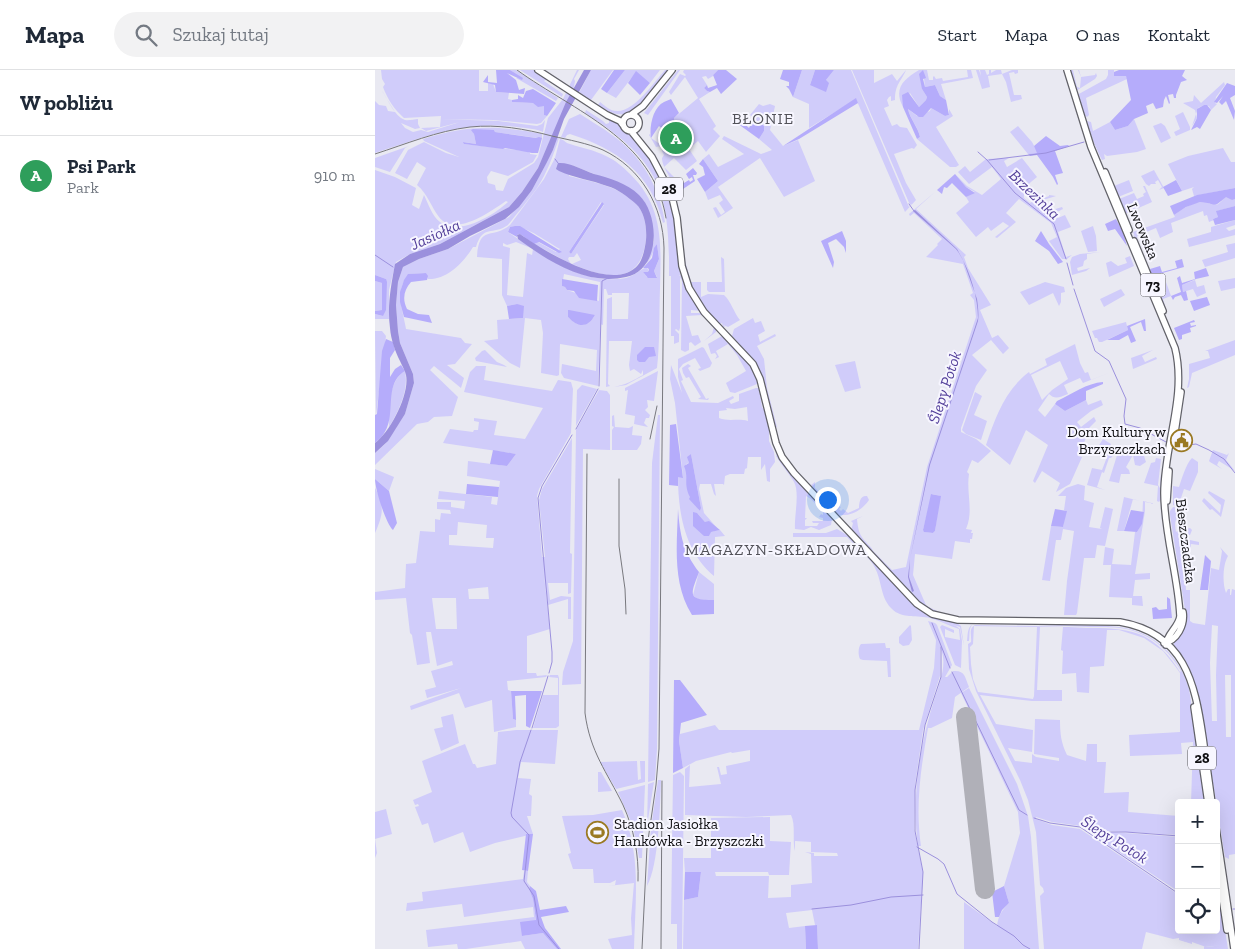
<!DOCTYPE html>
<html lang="pl">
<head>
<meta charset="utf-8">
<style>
  :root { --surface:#fff; --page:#f2f2f3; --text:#1f2937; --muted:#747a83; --line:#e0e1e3; --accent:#9a7923 }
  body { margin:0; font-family:"Zilla Slab",serif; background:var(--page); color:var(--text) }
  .controls { position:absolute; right:15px; bottom:15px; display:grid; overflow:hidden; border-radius:5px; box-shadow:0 5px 20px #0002 }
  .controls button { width:45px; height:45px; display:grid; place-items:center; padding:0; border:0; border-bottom:1px solid var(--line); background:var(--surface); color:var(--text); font:25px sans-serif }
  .you { position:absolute; left:452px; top:429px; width:18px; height:18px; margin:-12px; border:4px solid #fff; border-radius:50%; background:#1a73e8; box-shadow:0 0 0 8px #1a73e833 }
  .badge { display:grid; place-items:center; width:32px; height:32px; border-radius:50%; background:var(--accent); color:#fff; font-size:16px; font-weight:700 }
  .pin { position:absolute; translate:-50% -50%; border:2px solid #fff; box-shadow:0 1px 5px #0006 }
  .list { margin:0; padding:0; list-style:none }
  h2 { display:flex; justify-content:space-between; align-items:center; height:65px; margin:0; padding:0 20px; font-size:21px }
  h2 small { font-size:16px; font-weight:400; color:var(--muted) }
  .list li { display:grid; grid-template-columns:32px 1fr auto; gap:15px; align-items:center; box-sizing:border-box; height:80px; padding:0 20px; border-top:1px solid var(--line) }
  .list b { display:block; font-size:19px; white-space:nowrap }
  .list p { margin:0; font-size:16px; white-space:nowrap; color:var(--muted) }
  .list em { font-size:16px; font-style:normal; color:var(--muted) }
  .icon { flex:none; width:28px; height:28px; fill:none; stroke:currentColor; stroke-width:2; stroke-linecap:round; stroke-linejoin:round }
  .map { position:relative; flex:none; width:860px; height:879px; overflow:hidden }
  header { display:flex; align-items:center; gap:30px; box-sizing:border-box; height:70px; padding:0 25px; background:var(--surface); border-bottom:1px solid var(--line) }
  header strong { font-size:24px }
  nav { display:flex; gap:28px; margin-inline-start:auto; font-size:18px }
  .search { width:350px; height:45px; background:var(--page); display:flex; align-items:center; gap:12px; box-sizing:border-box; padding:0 18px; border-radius:28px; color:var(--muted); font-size:19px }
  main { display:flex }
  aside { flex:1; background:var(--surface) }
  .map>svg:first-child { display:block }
  .green { fill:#d0ccfa; fill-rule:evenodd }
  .forest { fill:#b5acfb }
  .water { fill:#9b90dd }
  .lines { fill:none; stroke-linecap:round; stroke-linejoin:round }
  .stream { stroke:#9b90dd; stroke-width:1 }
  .runway { stroke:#b0b0b8; stroke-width:20 }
  .major-casing { stroke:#626269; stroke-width:8 }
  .major { stroke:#fff; stroke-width:5.5 }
  .rail { stroke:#78787e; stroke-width:1 }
  .labels { text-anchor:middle; stroke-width:4; stroke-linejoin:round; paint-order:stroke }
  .shield { fill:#f7f6ff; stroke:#555459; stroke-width:1 }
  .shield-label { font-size:14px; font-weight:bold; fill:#0f0f12 }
  .street-label { font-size:15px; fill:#0f0f12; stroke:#f7f6ff }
  .poi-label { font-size:15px; fill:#0f0f12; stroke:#f7f6ff; text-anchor:end }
  .neighbourhood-label { font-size:16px; letter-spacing:1px; fill:#525259; stroke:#f7f6ff }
  .water-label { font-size:16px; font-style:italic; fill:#523e99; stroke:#f7f6ff }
</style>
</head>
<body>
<header>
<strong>Mapa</strong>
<div class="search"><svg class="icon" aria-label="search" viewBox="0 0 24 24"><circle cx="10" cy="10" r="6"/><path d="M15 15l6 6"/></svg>Szukaj tutaj</div>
<nav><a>Start</a><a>Mapa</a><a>O nas</a><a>Kontakt</a></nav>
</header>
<main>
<aside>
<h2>W pobliżu<small></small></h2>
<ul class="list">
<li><span class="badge" style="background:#2e9e5b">A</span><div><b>Psi Park</b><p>Park</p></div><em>910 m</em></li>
</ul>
</aside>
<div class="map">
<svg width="860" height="879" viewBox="0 0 860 879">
  <rect width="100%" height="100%" fill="#e9e9f2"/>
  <path class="green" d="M6,0h98v21h9v-8l5,1 3,8 13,1 -1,6 4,1v2l21,1 11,3v9l3,1 -6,7 -4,1 -43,-4 -53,-1 57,2 39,5 5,-2 3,-4 -2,12c-6,-3 -18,-4 -26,-5 -52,-7 -94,10 -142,26v-52l4,4 7,1 2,5 7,1 -13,-21c6,8 12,25 23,29 4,1 9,-1 13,-1v5l2,4 -5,1 -14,-6 4,5 8,4 8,-2 7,2 32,-10 -34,9 -5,-3 19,-1 1,-11 -37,2c-10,-9 -16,-18 -21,-31l2,-3 -3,-5z
    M135,0h6l42,28 -2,3 -40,-23h6z
    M145,0h14l23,15 -10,-6 -3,2 19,13 -1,3z
    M202,0h2l-5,9 1,2 -1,6 -36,81 -16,24 -13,15 -69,37 -30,10 -14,8 -7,28v29h-14v-5l8,2 3,-37 -11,-4v-105l20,7 21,11 -4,17 7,4 5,-14c4,8 8,21 16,27 19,14 53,-6 68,-20l-2,-1c-15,10 -51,37 -67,16 -8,-10 -11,-23 -22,-32l9,-17 -9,-6 -10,17 -12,-6 13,-23 16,-8 22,11 13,4 -35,-16 -1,-2c45,-14 73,-14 119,-5v4h-5l-42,-6 -1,-2h-22l2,4 2,10 -12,-2v2l62,7 4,2v1l7,1 -4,7 -25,14 -17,-5 -4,6 1,6 7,2 1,5 7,1 5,-12 26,-16 4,-6 10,-39 15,-19z
    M216,0h22l-22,30 -12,-7z
    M250,0h35l-10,13 -14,-11 -20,26 -9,-5z
    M290,0h3c-10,12 -29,41 -44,44 -9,2 -20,-5 -26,-9l2,-3c5,4 10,9 17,9 17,1 37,-29 48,-41z
    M303,0h2l-32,45 -4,-2z
    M309,0h34l-5,5v1l-5,3 -2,-3 -4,1 5,8 -3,3 3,3 3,1 -11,7 17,27 -3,3 7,7 -14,16 -8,-11 -9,8 8,12 -11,9 -12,-12 -10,9 11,11h-5c-3,-6 -8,-13 -8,-20l2,-3 -2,-4 2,-3 -3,-2 -5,1 -7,-12 1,-1 1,4 9,6 15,-20 -1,-6 24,-20 -13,-21 -14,18 -2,-3 11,-18 5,2 1,-1 -3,-3z
    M427,0h13l-5,15 16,-5 8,-10h17l58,137 3,-3 -2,1 -58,-135h22v13l18,-9 5,7 9,-11c-5,12 -11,14 -11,30l-4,1v-5l-2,1 -2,3 2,6 -5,2 8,18 5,-2 3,3 7,1 10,17 -3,4 -2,-1 -18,6 12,29 10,17 -11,12 -49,-113 -47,29v-24l-16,-7z
    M544,0h8l2,10h4v-3l1,-1 2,3 6,-1 1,3 25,-4 -1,-7h4l2,8 -32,6 5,16 -6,-4 -5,-11 -10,2 -2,-17 -1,19 5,8 -1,3 -7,7 -9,-14 -7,14c-10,-19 1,-28 16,-37z
    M601,0h3l2,6 -1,-6h5l2,5 2,-1v-4h2v3l5,-3h5l1,4 10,-4h6v3l-3,1 -1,-2 -5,1 5,22h7l1,4 -11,3 -5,-20 -4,-8 -14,2 2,11 -8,2z
    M695,0h3l4,17 3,1 1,-11 -3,-7h1l2,7 14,-2 1,-2 1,3 -2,3 -19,12z
    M733,0h6v6h12l1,3 -41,19 3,17 -2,2 -4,-3 -6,-19 29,-16 2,-4z
    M849,12l1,3 -9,12 -1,6 2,1 -6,6 -2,-4 -5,-1 -6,3 -2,6 1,4 -5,8 4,-12 -1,-4 -12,-7 10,-2 1,-6 7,8z
    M384,34l4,2 7,-2 5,2 -5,24 13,16 15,-6 17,41 -31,16 -24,-39 -42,29 15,21 -15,10 -5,-10 3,-1 5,8 4,-3 -6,-9 4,-3 -3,-5 -12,5 -3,-8 13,-11 -15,-22 6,-5 9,13 26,-13 -22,-15 2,-3 37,18 11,-4 -13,-11 5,-8v-5l-14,-11z
    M556,38l14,8 4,-1v-6l4,7 -17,11 23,38 -3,2h-6l-33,-28 3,-2c-2,-11 -10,-18 -12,-28l9,7 13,-5z
    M211,40l17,11 3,3 3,-1v-3l-12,-9 24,14 4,6 7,3 19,26 17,33 3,10 4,18 6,52 -2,3 2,-1 6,15 14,21 -10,-1v3h12l13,15v4l-12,9 8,-7 2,-7 -12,-12 -16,1 6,20 6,-1 3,7 -6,4 -4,-4 -2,1v7l-4,2 -4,-2 1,-69 -2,-4v51l-1,3 -3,-2 -1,1 4,4v8l-5,2v-8h-3v-60h-2c1,-86 -10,-116 -84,-163z
    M808,42l7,15v3l-14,6 -2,-4 6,-3 -5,-13z
    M205,44c10,7 22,13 32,21 30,21 47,52 53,87l-2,1c-12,-50 -46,-74 -93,-89l-3,1 -2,3 -4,-1 8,-18z
    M759,49l12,30 -9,3 -30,4 -3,-2 1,5 -3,1c-7,-14 -11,-24 -15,-39l4,1 2,9 17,-9 5,8 13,-4z
    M786,53l4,3 6,12 -10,5 -8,-17z
    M643,56l14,16 6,11 -10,1 -18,-22z
    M182,68h2c-6,18 -12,35 -22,50 -9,13 -20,25 -29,37 -16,11 -25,-1 -32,22h-3c-9,15 -26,33 -45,32l-2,-6 -17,1c-15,17 -6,36 -3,55l55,9 4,5 7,1 -17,20 -8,1 17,13 -3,10 -27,-22 -4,4 28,27 -6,19 -18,1 -6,5 -11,2 -42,41v-12l10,-9 20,-30 9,-31 -1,-9 -13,-31 -2,-12 -2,-26 2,-23 5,-15 16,-8 29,-10 61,-32 23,-27 21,-40z
    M185,69c5,1 5,4 10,5 12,4 24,6 36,12 9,4 17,11 24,18 34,33 31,70 30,114 -1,26 0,54 -3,80l-31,17 -12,2c11,-2 20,-7 29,-12v-5l-2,4 -7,-5 -4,2 -1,-6 3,-24h-23l-1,43 2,2 -4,1 1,-88 5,-2v22h16l1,-26h-17v2h-4l-2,-6h-2l-1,36 -3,-1 2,-42 -4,104 -34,-8 -3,-5 1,-9 34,7 1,-21 -37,-6 -1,31 -2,1 -16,-3 2,-40 -2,-13 -16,-2 -5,50 -10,-5 -26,-22 14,-2 -1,-19 26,-2 -6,-14 -10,2 -5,-11v-36l-25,-2c2,-33 15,-17 33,-32l34,-46 11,-21zM197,95l59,24 13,12 10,40 -8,23c6,-6 7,-14 11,-20l2,15 -5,12 3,6h-10l-4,-5h6l-2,-5c-8,3 -13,9 -21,11 -34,6 -66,-11 -93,-29l-1,6 -5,-2 -4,44 -16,-2 3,-47 -7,-2v-3l4,2 9,-3 15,6 -23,-16 2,-5c13,-4 37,15 50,22l-4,3 -18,-10 -4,2 37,20 -3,-5 1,-2h5l3,-4 4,7 -9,4c33,14 68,23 74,-24 1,-10 -1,-25 -7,-33 -17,-21 -47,-25 -70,-31zM226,132l3,3 -33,49 -2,-2zM189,204l36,8 -1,19 -32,-11 -2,-3 -3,-1zM220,245c-7,13 -17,12 -27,2z
    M34,76l-4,2 -15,24 -15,-5v-9z
    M848,78l8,14h4v26l-41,8 -2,-7 2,-2 -12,4 -14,-27 20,-8z
    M634,88l-5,3 3,6 15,-9 15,19c-8,7 -14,10 -13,21l6,5 5,-3 -3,-5 6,-3 4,7 7,-3v-1l7,1 -13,4 6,11 13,-4 1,2 -8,4 3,5 7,-3 6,12 -13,5 8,25 6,-2 -5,4h-5l-13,-18 8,-4 -6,-14 -32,-24 -13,14 10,9 -19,16 -2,-1 14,-11 -6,-4 -12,9 -3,-4 -12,10 -20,-24 13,-11 -3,-5 9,-5 -9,-5 -11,-13 12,12 15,9 19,-16 -9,-12 -23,17 -11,-12 7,-6 5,6 16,-13z
    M779,100l10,18 -5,2 3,-3 -4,-7 -3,2 1,2h-5l-2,2 -3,-2 -5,-8z
    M754,110l4,11 -15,6 -4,-11z
    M768,116h2l7,16 -27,12 -6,-15 15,-6 3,6 7,-3 -1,-2 3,-2z
    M560,122l-19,17 50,46 -2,2 4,11 23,37 -11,5 12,28 6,-3 11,13 -6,6 -12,-14 -19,15 15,15 -11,16 -15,42v4l15,7 15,12 -13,12 -6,-3 -5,12 2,2c-3,19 5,37 -3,55l6,1 -1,3h2l-1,6h-2v4l-15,-2 -3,18 -37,-5 -2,21 13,30 4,3 -5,-3 18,9h-2c-30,-11 -67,-59 -90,-83l2,-8 -2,-2 12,-5 -6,3c1,10 2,16 9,23 3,4 5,4 7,9l19,19 14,-3 21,-100 49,-150 -2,-17 -4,-5 3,-2 -10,-29 -37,-7 12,-12 -1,-1 5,-5 -28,-26 -4,3 -1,-2zM557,424l8,2 -5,35 -2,2 -8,-1 -2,-2z
    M850,127h4l3,3 3,-2v8l-18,5 1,6 -5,2 1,1 -5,2 -2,-7 -3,1 -1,-5 -32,12 2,9 -13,6 -4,-10 -19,8 1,6h-2l-4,-9 4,7 -3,-8 42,-15 -1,-2c7,-5 17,-12 26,-13 12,-2 13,11 25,-5z
    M860,150v5l-9,3 3,3 6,-2v6l-46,12 -2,-8 24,-7v-5z
    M718,156l3,10 1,15 -9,1 -7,-21z
    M860,173v15l-30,9 -3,-7 26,-8 -2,-7z
    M725,182l-13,2v5l-3,2 -1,5 -6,2 1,3 12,-3 -4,3 -14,4 -2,-13 2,-5 8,-3z
    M755,186l4,10 -25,11 -3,-14 5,-2 7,5 9,-3 -2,-5z
    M346,187l3,2 1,33h-16l-2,-2v-8h15z
    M310,191l6,21h10v15l7,-3 16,1c7,6 10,18 16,25l-12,7 -5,-2 2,2h-2l-1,-4 -2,1 -20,-21 -8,-13 -8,-27z
    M860,208v10l-14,3 -3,-10z
    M820,210l2,7 7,-2 2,8 -9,4 -4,-8 -10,3 -1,-7z
    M0,211l7,2v27l-7,1z
    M670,212l19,5 1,5 -4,1v9l-2,4 -6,-13 -24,12 -9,-13z
    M791,212l5,14 -8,3 2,7h-2l-7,-21z
    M746,219l4,6 -21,12 -4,-8z
    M378,248l2,5 6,-2 4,10 -7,4 2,7 15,-8 1,2 -19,10 7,13 3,29 10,39h-2l-21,-66 -22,-25 2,-7z
    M751,252l2,8 -26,12h-3l-2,-4h-2l-3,-7z
    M0,261h7l4,5 -10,79z
    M347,266l3,1v2l24,24 9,19 -1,2 -22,9 -5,-1 -4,-9 20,-12 -9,-16 -9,-11 -12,7 3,6 -4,2 2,-3 -2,-3 -4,1 -3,-10z
    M860,270v15l-43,18 -3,14 -2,1 2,-9v-15l21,-6 -2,-7h-3z
    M700,274l5,19 5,10 3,-1 3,8 20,-8 -28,11 -3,-5 -16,7 4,9c-8,3 -13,6 -19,0l-11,16 7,7 10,-13 10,7 21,-11 2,5 13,-5 2,5 -12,6 -14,11 4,5 13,-10 2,4 -10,10 -3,6 3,1 -8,18 4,1 -12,27 -14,8 4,-9 -18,-12 -7,12 -2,-2 15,-36 -22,-15 -16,35 -24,-20c9,-27 19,-55 43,-73l1,2 17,-9 -2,-6zM685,291l8,18 -16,11 -10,10 -11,-25z
    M327,277l2,1 8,15 -2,4 -10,4 -2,-2 3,-1 -6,-10 -12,6 -4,5 4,11 -2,1 10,21 27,1 15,-7 1,2 -5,3 2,3 8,-3v-7l17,-6h3l3,19 3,4 4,15v15l5,11 1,10 -5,7v13l-3,-1 -2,-17 -4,6v-13h-13l-1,11 -2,1 -1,5h-14l-5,2 -1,9 -1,-1h-9l2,12 -2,-2 -3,-10h-11l-1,5 5,24 14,16 -9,-7h-4l-8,-9 12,23 1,-4 10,-2 5,6 -10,1 -1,39c-29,-24 -36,-63 -36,-99h5l-8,-74 -5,-24 1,-14 11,28 -4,-16v-18zM372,337l1,14c-10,-3 -19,1 -29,-3v-7l8,-1 -1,-2 9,1zM316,384l10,54 -1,3c-12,-14 -14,-31 -14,-47l3,-1 -1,-3z
    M110,280l12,12 7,3 3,2 -31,-6 -1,-3 7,-7z
    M778,280l-11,6 3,6 11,-5 1,2 -24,10 -2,-11z
    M480,291l6,27 -16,4 -10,-27z
    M313,294l3,2 -3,2 18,31 3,-1 -1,2 -10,-1 3,-2 -12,-20 -3,1 -3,-5 -1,-5z
    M101,296h10l-2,14 68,11 6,-11 13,2 2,7 -2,44 -32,56 -2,7 5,61h3l-6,-57 3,-11 30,-51 -2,115 2,1 -1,39 -3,1v-11h-20l2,17 11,-4 10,1v22h-3v-20l-20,6 -5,-39 7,63 -23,7v37h9l1,3 10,-1 -1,2 -39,4 1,9 3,1 2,28 3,1v7l-22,5 -2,-32 -27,8 -6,-15 -48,17 -1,-4 51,-18 -34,10 -2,-8 11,-3 -5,-16 22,-6 -1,-4 -15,5 -6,-34h-5l4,31 -13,2 -5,-30 -2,-2 -4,-35 -31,2v-8l30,-4 1,-24 10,-1 4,-32 15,1v-13l5,1 1,-7 10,1 -1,-4 -13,-1v-7h14v5l13,2 1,-8 -27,-2 1,-8 53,6 -1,7 6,1 3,-24 -33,-5 1,-15 39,5 9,-12 -73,-11 7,-14 23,3 1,-2h4l1,-8 -5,-1v-3l23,3 -3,14 31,4 18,-31 -79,-16 6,-20zM83,452l29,3 -1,13h8l-1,10 -44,-3v-10h8zM113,517l1,12h-20l-1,-10zM57,528h24l1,31h-21z
    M30,301c4,19 -6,39 -16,56 0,-18 -1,-46 16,-56z
    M283,301l-4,30 -7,-1 1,7 -3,3 5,5 -1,3h-3l-2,5 4,4 -14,-3 1,-8 -10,-2 3,-24 -3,1v-3z
    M207,315l15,4 -21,37 1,-36z
    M224,320l8,1 3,4v55l-27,-1 -2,235 -19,1 1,-13 10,-31 3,-211z
    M600,322l7,4 -8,19 13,6 -6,19 -15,-6 -4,-4z
    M239,345l1,12 14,1 4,-2 -1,9 10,1 -1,8 -4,6h-25v-20l2,-3 -2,-1v-10z
    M283,345h2l-3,334 -2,31 -7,2 4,-319z
    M728,369l8,5 -2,6 6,3 -4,5h-2l-5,15 -2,-1 -5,15 8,3 -18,-5 5,-17 10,2 5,-13 -11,-2v-5z
    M759,378h3v6l7,2 2,6 -6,4 -5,-1 -2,-10 -7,12 3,3 1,4h-9l-2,9 -10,-2 10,-32 13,5z
    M838,380l14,5 2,-2 -3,7 9,11 -16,-10 -2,4 5,4 -12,-7 -1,-1z
    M402,383l5,9 50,55 1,6 -1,-5 -22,-22 22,23 -1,6 -12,5 -8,-3 -7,3 -9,-1c-1,-13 5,-36 -1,-47 -5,-9 -13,-17 -18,-26zM431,426l5,3 12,13v3l-2,-1 -2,3 4,1v3h-11l1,2h6l-2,3h-12v-6l2,-2h-2z
    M781,388l5,1 -3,26 2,3 1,-15v26l-2,3 -2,-1 1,-15 -14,-3 7,-20 4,-1z
    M817,388l6,4v10l-8,19 -6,-2 -4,12 5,2 -2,5 -10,-3v-19l6,1c3,-9 7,-23 13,-29z
    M0,399l19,8 -5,14 -14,-12z
    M440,412v6c8,8 20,16 26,19l-2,2 2,2 2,-2 5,4 11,-5c0,-5 1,-13 8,-12l2,4c-7,10 -17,16 -29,15l1,2 -30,-29v-2l2,1 -2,-2z
    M703,414l7,2 -1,14 10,3 -5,24 13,2 -2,-1 5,-21 8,2 -8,37 -8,-1 -2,13h-11l-7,55 -1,2h-12l3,-34 7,-50 -11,-2 -2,11h-5l-6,41 -8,-1 9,-54 12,1 3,-16 -2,-1 2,-14h-8l8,-8z
    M0,418c10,18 8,27 0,45z
    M834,421l16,9 -4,17 -9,-8 -2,1 -8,-9 2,-3 16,15 1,-8 -13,-12z
    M749,427l16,4 -7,-2 -9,32h-7z
    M768,431l13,3 -11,-2v9l-10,63 15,-1v6l-15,1 -2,16h9l1,10 -11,-1v-7l-23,-1 2,-32h-8l2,-18 9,2 -2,15 19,1 4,-33h2l5,-9z
    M798,437l5,1 -1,5 4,2v12l-4,-1 1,-9c-4,4 -3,9 -2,15l5,-4 1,2 8,-2 2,2 -2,5 -6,-1 2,19 4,-13 9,2v3l-8,-1 -6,31 1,15h4v31l3,2 12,2 6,-57 8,2 3,-19 -2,-4 8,9c-5,8 -6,27 -2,37l2,-4h2v6h1l1,-6 3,1v264l-6,1v4l-4,-2 -23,-142v8l-8,-41 -6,-15 -14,-22v-4h2v-3l8,-14 2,-8 -16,-101v-4zM837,555l6,1 -2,49 1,46h-5l-2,-58zM850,605h6v62h-5z
    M462,459l10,6 1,-1 87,83 22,6 4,3 3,20 -4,-19 -22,-7 18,6 4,3 2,12 -1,27 -6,-3 -15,-38 2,-2 12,5v3l-9,-4v8l15,3 -1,-11c-9,-3 -19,-8 -29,-11 -12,-3 -28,1 -38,-9 -17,-16 -5,-41 -34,-59l-2,2 1,-5 -10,-10h-54v-4h33z
    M324,502l15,12v16c-8,0 -16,2 -21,-5z
    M553,551l7,2 2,2 15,40 -7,12h2l6,-6c12,-1 12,6 16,16l-14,10 -3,21 -21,10h-3c-7,39 -13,78 -7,118h-3c-7,-49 2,-102 17,-149 5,-14 13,-36 5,-49v28l-17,54 -8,55 -1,44 9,44 -5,76h-100l-1,-23 -2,-1 -3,-15 -26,3 3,15 16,-2 1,23h-123l1,-49 14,-3 3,-25h-16l-1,-14h27v-40l59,-1v24l21,1 -2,33h-20l-1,-3h-53l1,4h53l-1,22 23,-1v-12l21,-2 -1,-29 -6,-2 9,1v3h24l-1,-3 -26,-1v-10l-16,-1v10c-3,-11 1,-26 -4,-36l-45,2 -61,-2v-46l5,-4 -1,22 32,-3 -4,-17h2l2,8 6,-1 -1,-8 24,-5v-11l-18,3 -1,-1 -35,9 -13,7 -4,-27 1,-7 35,-9 4,5h200l15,-62 2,-28z
    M599,553c-6,4 -4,12 -5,18h-2c1,-8 0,-16 9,-18 34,0 67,0 100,2 14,1 29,0 43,2 34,4 61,29 70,62l18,114 -15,-93 14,93h-15l2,-61 -12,1 1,11 -52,2 -1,-21 51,-3v-59l-5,-7 -12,-15 -19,-13 -25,-8h-12l-3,36 -14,1 -1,26 -12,-1 -1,-19 -14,1 1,-23 -2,-1 2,-23h-23l-3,63h25v11h-30l-52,-6 16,29 37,6 -1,22 -24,-4 7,13 17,2v-9l4,3 23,4v-3l-25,-4 1,-35 25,1c0,13 1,23 7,35l19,6 1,-17h10v18h9l-2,31 25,-1 -1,20 51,4v19l-68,-4 -12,2 -1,4 -17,-11 -29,-4 -16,-5v2l16,6 28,4 99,66v35h37v-18h2l-2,-2v-37l12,76h-24v-2l19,-2 -17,2 -14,-5v2l-13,-4v-2l-6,1 -27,-7 -4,17h-98l-4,-53 4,-4 -1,-4 -3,-3 -4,-53 -8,-32 -8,-20 -44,-89 -7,-22 -1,-25 3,-2c1,-6 -3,-13 4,-17 37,1 74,1 111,3 18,0 36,0 53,6 18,7 31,22 41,38l1,-1c-10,-17 -24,-31 -42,-38 -16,-7 -32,-6 -49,-6 -39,-2 -77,-3 -116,-4zM599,556l63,1 -3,69 -1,3 -55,-7 -5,-13 -2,-15 -1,-17 3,-3z
    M535,555l1,1 1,14 -3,5 -6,1 -4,-3v-6z
    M510,573l1,5h4l1,29h-3l-1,-16 -24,-1 -3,-1c-2,-4 -2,-12 1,-15z
    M175,605h8l1,3v48l-3,2h-23l10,-33h15v-17l-9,-1z
    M594,618l48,96 11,32 3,21 8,112h-75v-47l33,24c1,-10 5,-16 12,-23l-5,-17 16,-53 -2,-21 -57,-119z
    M78,644l6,29 -18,8 -7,-22 9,-2 -2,-10z
    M141,660h42l-3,34 -34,-2 -3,16 13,1 -2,15 3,2 -1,20h-4l6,18 -38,9 -25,9 -7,-20 -29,11 -6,-20 -6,2 -7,-18 4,-1 -1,-2 -3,1 -2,-5 19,-8 -10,-31 43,-17 8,20h2l2,4 19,-4 2,-32z
    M262,691l1,19 3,-1 -1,-18h5v21l-29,7 -16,-27z
    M223,702h3l11,19 -14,1z
    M305,702l4,4 -2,173h-5v-25h-6l2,-149z
    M283,710h3c-1,26 -2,85 -14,106l4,-58z
    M279,712l-7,44 1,-42z
    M270,715l-3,73h-3l-6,-32 -15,-34z
    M11,739l6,25 -17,5 2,14 -2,5v-46z
    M247,740c20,45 13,92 12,139h-22l-4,-10 24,-4 -1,-17 3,-35 -26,3 7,-1 1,-5 -6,3h-16l-1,-14h-20l-5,-15 3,-1 -9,-37 31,-1z
    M736,762l68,5v55l-80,-53 1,-5z
    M149,801h4l-1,11 3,4 -1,3 4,10 3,22 -14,15 21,-3 14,16h-32l-4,-8 -55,8h-8l-1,-5 -29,3 -2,-17 108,-13 -1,-10 -69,10 -2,-13 -56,7 1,-8 16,-2 -1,-9 101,-13z"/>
  <path class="forest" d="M121,0h14l13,8 -1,2 -15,-7 9,7 3,10 6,-2 -1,6 -28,-2 -1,-7 -12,-3 5,-7v7l9,1z
    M239,0h11l-18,23 -6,-4z
    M343,0h8l11,9 -16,15 -4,-6 -7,4 -3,-1 -3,-3 3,-3 1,3 9,-3 -4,-10z
    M408,0h19l-9,27 -4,-8 -3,-3h3v-4l-9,-3z
    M440,0h19l-8,10 3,3 -3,9 -16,-7z
    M548,0l3,8 -3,1 2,8 10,-2 5,11 6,4 3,15 -4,1 -14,-8 -8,9h-4l-11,-8c2,10 10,18 12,28l-3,2 -14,-32 -1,-12 6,-3 11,15 7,-7 1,-3 -5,-8 -3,-15z
    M744,0h66l-3,6 5,4 -6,2 -5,13v3h-2l-1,-4 -5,1 2,8 -1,1 -3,-8 -2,4 -1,7 -7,2 -3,-6 -7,3 2,7 -14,6 -6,7 -13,4 -5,-8 21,-22 -5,-24h-12v-4z
    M261,1l14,12 -10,12 -12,-12z
    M852,13l8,3v9l-5,3 5,13 -1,9 -8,-19 -4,4 -3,-3 4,-6 -6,7 -3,-1z
    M158,19l23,14 -9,13 -3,-1v-9l-6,1 -5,-4 -21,-1v-2l6,-1v-4l5,3 3,-7z
    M481,28l2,5 -59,36 -16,7z
    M296,29l8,14 -5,5 1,6 -7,10 -9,-8 -8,12c-2,-11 2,-31 13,-36 2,-1 5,-2 7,-3z
    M829,35h3l4,5 -11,19 -3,-2 -6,3 6,-12v-9z
    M363,46c5,3 6,8 11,12l5,-10 10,8v5l-5,8 -25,-18z
    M98,59l21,1 1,2 41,6 3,-1 3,1 -4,15h-6l-27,-5 -2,1 -39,-5 -1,-2 13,2 -2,-10 -3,-4z
    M671,66l14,10 8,-1 1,1 -14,5 8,22 -8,2 3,9 -1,1 -4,-8 -16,-22 -7,1 -2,-2 9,-1 -3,-7z
    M328,89l15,22 -13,11 -8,-13 8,-4 -2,-8 -4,-3z
    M318,98l4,5 -1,2h-3l2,6 -18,12 -3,-10 6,-5 4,5 5,-3 1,2 3,-2 -1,-3 -3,2 -3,-5z
    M580,104l11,13 9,6 -9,4 -14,-14 -5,5 -3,-1 -2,7 -5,-4z
    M801,110l6,11 -14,5 -5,-9z
    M860,118v11l-3,1 -6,-3c-15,13 -9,6 -26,5l-14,5 -12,8 -4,-9 27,-11z
    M227,132l2,2 -33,50 -2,-2z
    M860,136v14l-20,5 -2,-6 5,-2 -2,-6z
    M741,149l7,13 4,14 -12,-17 -7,2 -3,-7z
    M140,156h5l42,26 -3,1 -20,-11 -5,2 -14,-10 -3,1v2l-9,-5 2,-5z
    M467,161l4,10v12l-2,-6 -8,-8 -8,4 6,19 -1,6 -12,-27z
    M666,161l8,13 14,18 -5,2 -9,-13 -14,-10z
    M282,174l2,15 -5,12 3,7h-9l-5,-6h5l1,-2 -1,-2h-5l9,-10 2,-10z
    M807,189l2,8 -32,9 -2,-7 10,-3 2,6 15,-4 -2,-7z
    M831,198l3,8 -13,3 -14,6 1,7 3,-1 2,9 -4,1 -3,-6 -6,2 -2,3 -2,-4 10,-4 -4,-14 3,-2 2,7 13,-4 -1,-7z
    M51,203l2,3 -1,4 -16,2c-7,8 -9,17 -4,27l11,5 11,1 3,8 -28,-6 -4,-15v-10l4,-12 4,-6z
    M0,205l11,4 1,3 -1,28 -3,6 -8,-2v-3l7,-1v-27l-7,-2z
    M187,209l36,6 -1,16 -18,-3 -5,-7 -7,-1 -2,-3 -3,-1z
    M832,227l3,8 -16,6 -4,-10z
    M142,234l7,2 -1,12 -14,1 -2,-13z
    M193,240h1l26,5c-7,13 -17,13 -27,2z
    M770,249l1,12h-2l-3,-9 -11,5 6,14 -5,2 -3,-8 -9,5h-12l21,-10 -1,-4z
    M819,250l1,2 -5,1 1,3 5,-1v1l-6,2 1,4 -9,3v4l-3,1 -5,-12z
    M11,269l7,3 2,8 -5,8v19l5,-8 6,-4 4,6c-26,16 -2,52 -30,72v-28l2,-1 5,-63z
    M270,277h9l2,9 -7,1 -4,5h-6l-2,-2v-5z
    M728,312v2l-17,7v9l-21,11 -10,-7 2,-3c15,-7 30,-18 46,-19z
    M301,354l7,54 -5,-1v9l-9,-1 1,-60z
    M118,380l23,4 -9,12 -17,-2z
    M316,384l10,54 -1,3 -11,-12 1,-2c-7,-13 -1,-20 -6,-31l5,-3 -2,-6z
    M0,409l14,12 8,32 -4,7c-7,-6 -18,-41 -18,-51z
    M92,414l32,3 -1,10 -32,-3z
    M556,424l10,2 -6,35 -2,2 -9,-1 -1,-2z
    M303,439c2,27 5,42 21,63 -8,22 -13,28 15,28v14l-22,1c-20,-32 -15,-70 -14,-106z
    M680,439l12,2 -4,16 -12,-1z
    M756,440l13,2 -2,12 -5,8 -13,-1z
    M318,442l4,1 8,9 4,-1 11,9 -9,2 -2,4h-5l-11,-10z
    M830,485l6,6 -3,29h-8z
    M792,527l3,2 2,19 -19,1 -1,-11 4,-1 3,3 8,-1z
    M299,610h6l27,35 -26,8 -2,18 4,27 -10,5z
    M136,621h31l-12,37 -4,-2v-31l-11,1 1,24 -3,-1z
    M151,764h7l-5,37 -6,-1z
    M310,802h16l-3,25 -14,3z
    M155,816l6,5 4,19 26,-4 3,6 -28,5 4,11 16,21h-4l-14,-16 -21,3 -2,-14 16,-2 -3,-21 -4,-10z
    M629,816l5,17 -7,7 -3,7h-4l-3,-25z
    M442,855l1,24h-12l-1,-23z"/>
  <path class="water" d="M209,0h7l-27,49 -11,31 -7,14 -14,26 -13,17 -14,12 -35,17 -22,13 -29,10 -16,8 -5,15 -2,23 2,26 2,12 13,31 1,9 -9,31 -17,27 -13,12v-10c15,-11 35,-49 31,-68 -1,-5 -4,-9 -6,-14 -5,-10 -9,-21 -10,-33 -3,-22 1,-42 5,-64l15,-10 30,-10 69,-37 13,-15 16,-24 28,-66z
    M183,93c12,-1 25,7 36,11 15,4 33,9 45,21 21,20 22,75 -13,82 -40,9 -78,-16 -108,-38l-1,-4 3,-1c23,16 93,61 118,31 5,-6 7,-17 8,-25 1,-11 -1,-28 -10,-36 -8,-7 -18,-15 -29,-18 -16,-6 -32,-8 -48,-15l-3,-2z
    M540,140l42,39 6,11 14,39c1,7 2,15 1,22l-48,144 -20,94 -1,18 5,14 -2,1 -4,-15 2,-18 19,-94 49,-147c0,-21 -9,-52 -22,-69l-43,-38z"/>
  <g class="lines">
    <path class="stream" d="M603,82l9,8 28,33 39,31 12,35
      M180,89l3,4
      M614,90l57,-7 38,-11
      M534,134l5,7
      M0,185l18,12
      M692,193l6,22
      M699,219l21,62 14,10 17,38 -2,17 1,8 15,4 26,14
      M224,316l3,-105 6,-3
      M201,359l22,-40
      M802,374l4,2 15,-2 13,6 15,9 11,14
      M557,553l18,45
      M577,602l67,138 8,5
      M174,603l3,-11v-10l-14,-154 4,-12 30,-51
      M157,658l16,-52
      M156,660l-11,32 -9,51 1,4 17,18 -5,46 10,15 5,29 20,24
      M659,748l16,5 30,4 99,67
      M724,769l1,-5 11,-2h15l53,4
      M542,777l21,12 6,5 13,30 35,28 22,14 9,9 7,4
      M437,839l39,-4 40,-8 32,-2
      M858,839h2
      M841,841h5
      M544,879l4,-77 -8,-41v-41l10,-65 16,-48v-30"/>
    <path class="runway" d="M591,647l19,172"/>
    <defs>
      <path id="major" d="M163,0l69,45 13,6 3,4
        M692,0l24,77 84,201c12,48 -11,97 -11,145 0,41 14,82 16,123 -1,11 -14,18 -14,29
        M257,44l11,-8 29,-36
        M248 53a8 8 0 1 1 16 0a8 8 0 1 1-16 0Z
        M256,61l21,26 19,36 6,25 5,48 7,22 15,24 49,52 7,15 16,64 6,14 12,16 123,131 15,10 26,6 162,2c64,11 75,60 83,116 3,21 6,43 9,65
        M730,102l24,58
        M759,171l29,70
        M800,362l6,-40
        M792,431l2,-30
        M789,573c13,-2 21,-18 19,-31
        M819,637l14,96
        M841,758l18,121
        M841,786l11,74"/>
    </defs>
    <use href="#major" class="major-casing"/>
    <use href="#major" class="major"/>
    <path class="rail" d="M142,0c58,42 136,68 149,148
      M0,84c31,-10 62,-23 95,-27 28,-3 55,2 82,9 17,4 35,7 51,14 38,18 60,56 61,98l-5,501 -3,36 -9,62 -5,102
      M275,369l7,-33
      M212,384l-2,259c5,39 22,59 38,92 11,24 16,50 15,76
      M244,409v67l6,43 1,25
      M286,879l1,-168"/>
  </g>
  <defs>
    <symbol id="civic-ring" viewBox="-11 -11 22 22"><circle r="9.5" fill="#f7f6ff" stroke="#9a7923" stroke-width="1.5"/><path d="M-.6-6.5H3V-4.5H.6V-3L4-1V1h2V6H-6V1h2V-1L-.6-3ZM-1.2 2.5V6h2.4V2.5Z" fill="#9a7923"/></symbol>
    <symbol id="stadium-ring" viewBox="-11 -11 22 22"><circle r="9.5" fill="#f7f6ff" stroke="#9a7923" stroke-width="1.5"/><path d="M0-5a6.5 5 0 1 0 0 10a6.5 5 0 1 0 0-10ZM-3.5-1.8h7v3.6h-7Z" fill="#9a7923"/></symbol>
  </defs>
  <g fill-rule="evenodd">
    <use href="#civic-ring" x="794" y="358" width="25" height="25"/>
    <use href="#stadium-ring" x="210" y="750" width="25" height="25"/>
  </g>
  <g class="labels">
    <g class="shield">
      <rect x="280" y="107.5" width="28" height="23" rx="4"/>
      <rect x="765.5" y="203.5" width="25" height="23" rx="4"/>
      <rect x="813" y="676.5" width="28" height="23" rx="4"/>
    </g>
    <g class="shield-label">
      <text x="294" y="124">28</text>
      <text x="778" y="220">73</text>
      <text x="827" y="693">28</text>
    </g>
    <g class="street-label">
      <text transform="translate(768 161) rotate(67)" y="5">Lwowska</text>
      <text transform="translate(811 471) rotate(83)" y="5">Bieszczadzka</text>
    </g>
    <g class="poi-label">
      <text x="791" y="367">Dom Kultury w<tspan x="791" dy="17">Brzyszczkach</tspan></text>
      <text x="239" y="759" text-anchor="start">Stadion Jasiołka<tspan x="239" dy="17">Hankówka - Brzyszczki</tspan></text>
    </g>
    <g class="neighbourhood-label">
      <text x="388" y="54">BŁONIE</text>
      <text x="401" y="485">MAGAZYN-SKŁADOWA</text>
    </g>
    <g class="water-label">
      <text transform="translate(660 124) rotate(44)" y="6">Brzezinka</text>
      <text transform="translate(60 164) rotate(-24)" y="6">Jasiołka</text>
      <text transform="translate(569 317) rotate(-72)" y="6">Ślepy Potok</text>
      <text transform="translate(740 769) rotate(32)" y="6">Ślepy Potok</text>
    </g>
  </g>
</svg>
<div class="controls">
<button>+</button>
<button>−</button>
<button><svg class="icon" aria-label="locate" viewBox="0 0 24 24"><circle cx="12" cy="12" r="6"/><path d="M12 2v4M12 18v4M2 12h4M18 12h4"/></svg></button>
</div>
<div class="you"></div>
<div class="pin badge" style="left:301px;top:68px;background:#2e9e5b">A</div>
</div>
</main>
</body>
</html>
